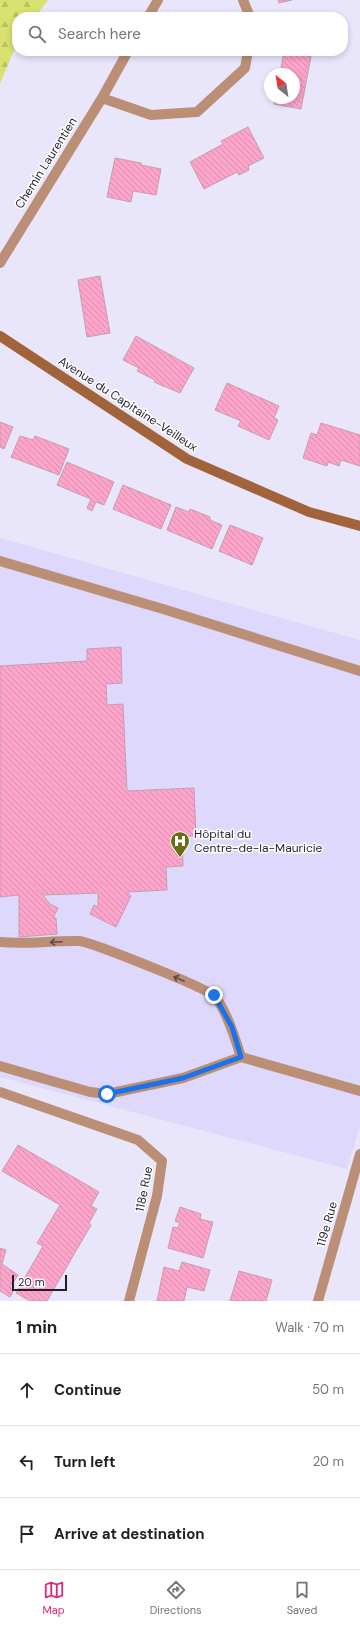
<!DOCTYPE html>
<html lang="en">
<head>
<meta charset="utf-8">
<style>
  :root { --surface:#fff; --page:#f2f2f2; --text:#202124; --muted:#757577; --line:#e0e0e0; --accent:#db2777 }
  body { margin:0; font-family:"DM Sans",sans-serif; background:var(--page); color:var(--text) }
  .compass { position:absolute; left:264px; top:68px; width:36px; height:36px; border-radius:50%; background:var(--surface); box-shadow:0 2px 6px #0003; rotate:330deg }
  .scale { position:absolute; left:12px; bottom:10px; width:55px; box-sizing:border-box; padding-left:4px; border:2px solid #221f2d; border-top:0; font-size:11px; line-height:14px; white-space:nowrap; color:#221f2d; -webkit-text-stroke:3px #fff; paint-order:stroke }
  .stop { position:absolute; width:12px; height:12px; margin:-9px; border:3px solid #1a73e8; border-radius:50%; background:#fff }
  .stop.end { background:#1a73e8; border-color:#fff; box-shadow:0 1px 4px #0008 }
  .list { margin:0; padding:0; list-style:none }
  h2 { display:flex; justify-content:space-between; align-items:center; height:52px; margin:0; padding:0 16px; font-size:17px }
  h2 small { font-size:13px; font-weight:400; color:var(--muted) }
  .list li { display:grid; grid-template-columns:26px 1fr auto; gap:12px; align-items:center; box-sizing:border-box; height:72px; padding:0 16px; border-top:1px solid var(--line) }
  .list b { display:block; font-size:15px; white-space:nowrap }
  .list em { font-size:13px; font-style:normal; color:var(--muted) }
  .icon { flex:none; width:22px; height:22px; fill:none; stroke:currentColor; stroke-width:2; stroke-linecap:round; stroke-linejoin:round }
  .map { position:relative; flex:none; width:360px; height:1301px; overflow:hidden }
  .search { position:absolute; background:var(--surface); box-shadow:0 2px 6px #0003; left:12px; right:12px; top:12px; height:44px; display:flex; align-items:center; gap:10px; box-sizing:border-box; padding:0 14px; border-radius:16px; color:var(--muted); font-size:15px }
  .sheet { height:268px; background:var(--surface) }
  nav { display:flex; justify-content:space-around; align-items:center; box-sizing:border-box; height:56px; border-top:1px solid var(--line); background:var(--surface); font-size:11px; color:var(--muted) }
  nav a { display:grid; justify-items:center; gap:2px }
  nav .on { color:var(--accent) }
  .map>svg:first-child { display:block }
  .built { fill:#ded8fc }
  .forest { fill:url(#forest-firs) }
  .building { fill:url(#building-back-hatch); stroke:#c59ead }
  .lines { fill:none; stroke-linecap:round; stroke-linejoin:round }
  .lane { stroke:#bb8f75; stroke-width:10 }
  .street { stroke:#bb8f75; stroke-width:10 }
  .secondary { stroke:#a1633a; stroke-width:10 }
  .oneway { stroke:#5f4c4a }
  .route { stroke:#1a73e8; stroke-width:5 }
  .labels { text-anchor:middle; stroke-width:3; stroke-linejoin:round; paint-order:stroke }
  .street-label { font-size:12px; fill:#221f2d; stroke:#fff }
  .poi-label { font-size:12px; fill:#221f2d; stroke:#fff; text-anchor:start }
</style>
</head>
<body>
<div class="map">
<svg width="360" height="1301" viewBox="0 0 360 1301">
  <defs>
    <pattern id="forest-firs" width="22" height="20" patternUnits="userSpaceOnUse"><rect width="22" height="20" fill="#d8e26f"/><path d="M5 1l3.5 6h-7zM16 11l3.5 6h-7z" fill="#b9c160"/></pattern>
    <pattern id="building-back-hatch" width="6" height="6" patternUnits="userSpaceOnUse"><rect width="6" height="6" fill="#fda4ca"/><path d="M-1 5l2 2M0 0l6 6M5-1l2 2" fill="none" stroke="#d98dae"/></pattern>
  </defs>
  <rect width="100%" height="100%" fill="#e9e6fc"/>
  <path class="built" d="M0,538l360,102v485l-13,44 -347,-92z"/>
  <path class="forest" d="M0,0h48l-13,17h-18v26l-17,41z"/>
  <path class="building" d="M278,0h14l-13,3z
    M284,51h28l-11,58 -27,-5 1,-6h19v-24h-14z
    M248,127l16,31 -16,8 1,4 -10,5 -2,-3 -33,17 -14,-27 33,-18 -2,-3z
    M115,158l26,5v2l20,4 -5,26 -23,-4 -2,11 -24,-5z
    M100,276l10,57 -23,4 -9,-57z
    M136,336l58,32 -14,25 -26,-11 1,-2 -18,-9 2,-3 -16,-8z
    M227,383l52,23 -5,12 4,2 -9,20 -31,-14 3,-5 -26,-11z
    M0,422l13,5 -9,22 -4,-2z
    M321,423l39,12v31l-19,-6 -2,6 -11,-4 -1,4 -24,-8 8,-25 6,2z
    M20,436l13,4 2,-4 34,13 -10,26 -48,-18z
    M67,462l47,20 -10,23 -8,-3 -4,9 -5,-3 4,-9 -34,-14z
    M123,485l48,20 -10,24 -48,-20z
    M176,507l13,5 1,-3 20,8v3l12,5 -10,24 -45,-19z
    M230,525l33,13 -11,27 -33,-14z
    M121,647l1,36 -16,1 1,21 16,-1 4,87 67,-3 2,48h-14l1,30 -17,1 1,23 -40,2 4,4 -15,31 -26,-13 4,-9 4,2v-14l-55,2 7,9 8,4 -5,10h3l1,16 -38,3v-42l-19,2v-231l87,-5v-12z
    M18,1145l81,47 -8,14 6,3 -8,14 2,2 -44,76h-17l-14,-8 27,-47 -6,-3 23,-38 -58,-34z
    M180,1207l21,7 -1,5 13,3 -10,36 -35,-10 5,-21 5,1 2,-5 -5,-2z
    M0,1248l6,2 -4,14 16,11 -8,12 4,3 -4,7 -10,-6z
    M182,1262l28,8 -6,21 -17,-4 -3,14h-27l7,-34 15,4z
    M239,1271l33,9 -6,21h-36z"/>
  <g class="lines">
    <path class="lane" d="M0,561l163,48 197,62
      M0,942c27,3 53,-2 79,-1 12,1 128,47 135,55 12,12 22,45 27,61
      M0,1066l90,26 17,2 76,-16 58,-21 119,34"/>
    <path class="street" d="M243,0l7,17
      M148,17l10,-17
      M102,98l49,17 46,-3 48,-44 3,-17
      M0,263l102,-165 26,-47
      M0,1092l138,48 24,21 -5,35 -28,105
      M318,1301l42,-147"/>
    <path class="secondary" d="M0,336l187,123 122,53 51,14"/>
  </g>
  <defs><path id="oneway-shaft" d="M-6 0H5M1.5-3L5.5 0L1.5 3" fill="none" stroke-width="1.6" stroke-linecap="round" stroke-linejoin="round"/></defs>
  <g class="oneway">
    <use href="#oneway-shaft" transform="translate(56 942) rotate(177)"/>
    <use href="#oneway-shaft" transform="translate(179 979) rotate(-155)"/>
  </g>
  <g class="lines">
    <path class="route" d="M107,1094l76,-16 58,-21 -9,-30 -18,-32"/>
  </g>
  <defs>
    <symbol id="hospital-pin" viewBox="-11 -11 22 30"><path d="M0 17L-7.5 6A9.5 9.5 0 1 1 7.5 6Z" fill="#696e14" stroke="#fff"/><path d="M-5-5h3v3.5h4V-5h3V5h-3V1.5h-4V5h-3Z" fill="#fff"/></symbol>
  </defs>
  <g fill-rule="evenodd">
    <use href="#hospital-pin" x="169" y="830" width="22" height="30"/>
  </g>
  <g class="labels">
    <g class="street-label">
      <text transform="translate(46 163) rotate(-58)" y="4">Chemin Laurentien</text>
      <text transform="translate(128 404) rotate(33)" y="4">Avenue du Capitaine-Veilleux</text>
      <text transform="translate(144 1189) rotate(-79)" y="4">118e Rue</text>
      <text transform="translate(327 1224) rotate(-74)" y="4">119e Rue</text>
    </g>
    <g class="poi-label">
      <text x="194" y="838">Hôpital du<tspan x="194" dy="14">Centre-de-la-Mauricie</tspan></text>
    </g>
  </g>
</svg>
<svg class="compass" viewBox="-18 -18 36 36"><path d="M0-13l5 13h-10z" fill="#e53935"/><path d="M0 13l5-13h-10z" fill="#757577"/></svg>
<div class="scale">20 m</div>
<div class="stop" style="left:107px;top:1094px"></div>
<div class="stop end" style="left:214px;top:995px"></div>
<div class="search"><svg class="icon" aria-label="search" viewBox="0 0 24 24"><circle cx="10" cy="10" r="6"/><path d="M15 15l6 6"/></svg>Search here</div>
</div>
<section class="sheet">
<h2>1 min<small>Walk · 70 m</small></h2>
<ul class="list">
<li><svg class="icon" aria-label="ahead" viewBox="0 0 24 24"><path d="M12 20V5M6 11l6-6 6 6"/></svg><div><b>Continue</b></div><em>50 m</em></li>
<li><svg class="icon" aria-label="left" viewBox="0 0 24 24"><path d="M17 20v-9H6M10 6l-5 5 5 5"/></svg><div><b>Turn left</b></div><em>20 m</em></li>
<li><svg class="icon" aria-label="arrive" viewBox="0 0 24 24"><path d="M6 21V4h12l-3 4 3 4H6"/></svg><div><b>Arrive at destination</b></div></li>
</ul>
</section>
<nav>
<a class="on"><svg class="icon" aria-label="map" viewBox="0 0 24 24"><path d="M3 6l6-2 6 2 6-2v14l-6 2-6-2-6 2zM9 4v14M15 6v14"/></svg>Map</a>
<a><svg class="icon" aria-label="directions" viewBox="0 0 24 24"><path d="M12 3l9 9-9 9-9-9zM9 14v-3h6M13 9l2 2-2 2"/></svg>Directions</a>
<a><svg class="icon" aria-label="saved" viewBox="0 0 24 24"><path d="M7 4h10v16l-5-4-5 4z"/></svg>Saved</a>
</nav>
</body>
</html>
